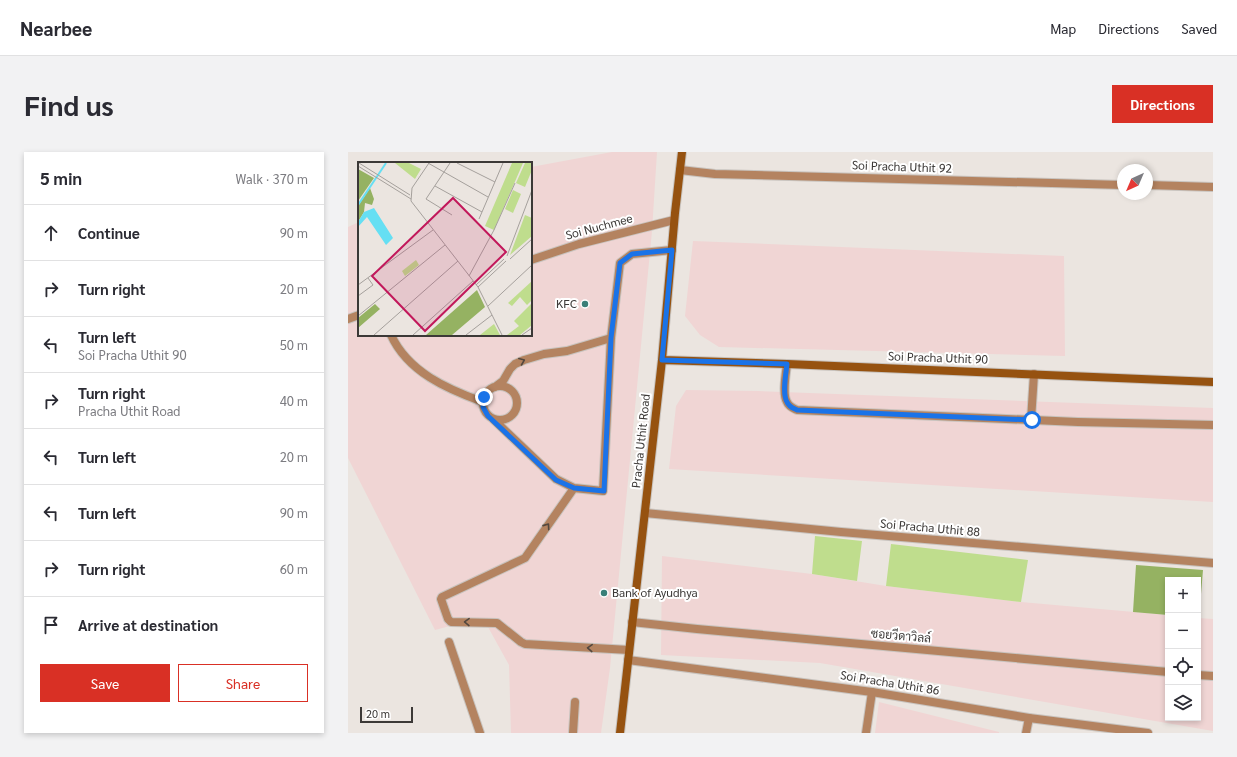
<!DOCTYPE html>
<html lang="en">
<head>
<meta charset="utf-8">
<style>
  :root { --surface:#fff; --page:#f2f2f3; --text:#2b2b33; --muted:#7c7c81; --line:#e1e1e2; --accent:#d93025 }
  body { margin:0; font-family:Georgia,Sarabun,serif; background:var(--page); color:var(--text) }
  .controls { position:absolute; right:12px; bottom:12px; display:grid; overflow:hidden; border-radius:0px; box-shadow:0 2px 6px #0003 }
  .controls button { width:36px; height:36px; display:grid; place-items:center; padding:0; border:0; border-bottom:1px solid var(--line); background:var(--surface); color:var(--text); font:20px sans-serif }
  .compass { position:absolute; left:769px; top:12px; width:36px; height:36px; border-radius:50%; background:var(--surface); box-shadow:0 2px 6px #0003; rotate:224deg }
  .scale { position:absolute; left:12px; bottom:10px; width:53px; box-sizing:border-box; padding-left:4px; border:2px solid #3c3937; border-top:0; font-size:11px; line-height:14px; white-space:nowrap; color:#3c3937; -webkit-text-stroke:3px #fff; paint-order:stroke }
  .stop { position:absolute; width:12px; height:12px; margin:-9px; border:3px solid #1a73e8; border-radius:50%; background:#fff }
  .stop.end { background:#1a73e8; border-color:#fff; box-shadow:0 1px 4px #0008 }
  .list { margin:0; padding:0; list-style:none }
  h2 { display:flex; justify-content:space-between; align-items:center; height:52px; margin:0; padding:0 16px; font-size:17px }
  h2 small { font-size:13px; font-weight:400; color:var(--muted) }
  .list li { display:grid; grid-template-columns:26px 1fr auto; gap:12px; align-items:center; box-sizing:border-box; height:56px; padding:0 16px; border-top:1px solid var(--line) }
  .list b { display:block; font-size:15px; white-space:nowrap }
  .list p { margin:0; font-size:13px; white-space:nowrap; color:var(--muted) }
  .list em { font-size:13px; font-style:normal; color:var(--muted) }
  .actions { display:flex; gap:8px; padding:12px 16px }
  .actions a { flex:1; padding:9px 0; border:1px solid var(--accent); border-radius:0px; text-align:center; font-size:14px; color:var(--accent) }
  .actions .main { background:var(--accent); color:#fff }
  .icon { flex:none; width:22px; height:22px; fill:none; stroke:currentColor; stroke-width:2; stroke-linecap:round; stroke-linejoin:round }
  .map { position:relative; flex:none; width:865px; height:581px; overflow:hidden; border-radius:0px }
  header { display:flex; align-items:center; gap:24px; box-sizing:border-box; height:56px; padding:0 20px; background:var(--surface); border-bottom:1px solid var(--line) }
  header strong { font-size:19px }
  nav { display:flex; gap:22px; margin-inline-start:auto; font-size:14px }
  .intro { display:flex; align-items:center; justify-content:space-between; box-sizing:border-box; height:96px; padding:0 24px }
  h1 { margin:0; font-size:28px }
  .button { padding:10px 18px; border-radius:0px; background:var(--accent); color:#fff; font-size:14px; font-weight:700 }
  main { display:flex; gap:24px; padding:0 24px }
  aside { flex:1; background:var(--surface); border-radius:0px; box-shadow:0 2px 6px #0003 }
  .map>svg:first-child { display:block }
  .commercial { fill:#f0d5d4 }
  .green { fill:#bfdd8d }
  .forest { fill:#95b262 }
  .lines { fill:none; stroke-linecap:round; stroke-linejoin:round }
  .lane-casing { stroke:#c8c3be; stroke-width:10 }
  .street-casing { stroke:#c8c3be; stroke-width:10 }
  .secondary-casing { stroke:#c8c3be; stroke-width:10 }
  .lane { stroke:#b48360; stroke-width:8 }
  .street { stroke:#b48360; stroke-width:8 }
  .secondary { stroke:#965210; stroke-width:8 }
  .oneway { stroke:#54483f }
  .route { stroke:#1a73e8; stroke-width:5 }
  .poi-dot { fill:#397f78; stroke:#fff; stroke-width:1.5 }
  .labels { text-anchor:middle; stroke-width:4; stroke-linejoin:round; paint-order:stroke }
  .street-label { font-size:12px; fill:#3c3937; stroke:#fff }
  .poi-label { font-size:12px; fill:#3c3937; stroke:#fff; text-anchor:end }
  .inset-river { fill:none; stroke:#65dff3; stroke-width:2 }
  .inset-road { fill:none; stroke:#a5a09c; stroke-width:1 }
  .view { fill:#c2185b; fill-opacity:0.15; stroke:#c2185b; stroke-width:2 }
  .inset-edge { fill:none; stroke:#3c3937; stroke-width:2 }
</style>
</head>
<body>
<header>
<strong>Nearbee</strong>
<nav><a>Map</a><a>Directions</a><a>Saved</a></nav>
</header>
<div class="intro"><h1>Find us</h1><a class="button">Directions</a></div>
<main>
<aside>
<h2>5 min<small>Walk · 370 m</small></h2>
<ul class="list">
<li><svg class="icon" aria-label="ahead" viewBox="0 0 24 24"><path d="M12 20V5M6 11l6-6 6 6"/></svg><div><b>Continue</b></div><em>90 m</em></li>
<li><svg class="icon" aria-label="right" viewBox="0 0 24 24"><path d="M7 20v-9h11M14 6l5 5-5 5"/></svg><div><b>Turn right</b></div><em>20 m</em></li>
<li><svg class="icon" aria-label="left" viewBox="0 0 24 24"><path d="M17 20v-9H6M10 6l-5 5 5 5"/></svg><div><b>Turn left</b><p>Soi Pracha Uthit 90</p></div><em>50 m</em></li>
<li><svg class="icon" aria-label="right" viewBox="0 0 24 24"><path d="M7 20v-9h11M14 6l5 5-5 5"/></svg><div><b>Turn right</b><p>Pracha Uthit Road</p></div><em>40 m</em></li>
<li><svg class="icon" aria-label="left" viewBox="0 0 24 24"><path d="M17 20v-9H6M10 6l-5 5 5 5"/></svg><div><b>Turn left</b></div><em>20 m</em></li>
<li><svg class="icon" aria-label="left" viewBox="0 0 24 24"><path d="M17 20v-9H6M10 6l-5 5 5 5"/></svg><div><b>Turn left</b></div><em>90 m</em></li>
<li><svg class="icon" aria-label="right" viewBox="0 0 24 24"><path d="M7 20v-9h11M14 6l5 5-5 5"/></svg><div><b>Turn right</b></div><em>60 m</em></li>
<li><svg class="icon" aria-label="arrive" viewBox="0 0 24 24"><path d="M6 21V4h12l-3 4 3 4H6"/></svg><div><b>Arrive at destination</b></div></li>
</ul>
<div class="actions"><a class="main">Save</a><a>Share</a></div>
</aside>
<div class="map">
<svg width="865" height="581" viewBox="0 0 865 581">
  <rect width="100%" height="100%" fill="#ebe5e0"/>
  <path class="commercial" d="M264,0h45l-5,79 -42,437 -9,65h-90l-2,-68 -21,-38 -38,-1 -15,4 -87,-172v-231l11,-5v113h172v-168z
    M345,89l371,15 1,100 -346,-9 -19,-12 -15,-19z
    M338,238l72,1 455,17v94l-544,-33 7,-63z
    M314,404l150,18 74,12 135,16 147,13v103h30v-100l15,1v112l-393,-68 -159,-8z
    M531,550l120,30v1h-124z"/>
  <path class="green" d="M467,384l47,5 -5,40 -45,-7z
    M543,392l137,16 -7,42 -135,-16z"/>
  <path class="forest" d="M788,413l67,5 -4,48 -1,-38h-30v35l-35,-3z"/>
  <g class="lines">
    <defs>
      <path id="lane" d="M43,183c17,37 56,54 92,67
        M439,212c-1,9 -5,30 0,38 2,5 6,6 10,8l281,12 135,3
        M135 251a17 17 0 1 1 34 0a17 17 0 1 1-34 0Z
        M147,235l8,-6 7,-12 5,-5 9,-4 20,-6 23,-3 44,-13
        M145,267l63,60 18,9 29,3 8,-153 9,-75 12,-9 40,-4
        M683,268l3,-46
        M226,336l-49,70 -83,39 -1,2 7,20 3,3 46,1 24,19 4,2 104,6
        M284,470l65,7 471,43
        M850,523l15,1
        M225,581l2,-31
        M518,581l6,-41
        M678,581l3,-15"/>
      <path id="street" d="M332,18l35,4 408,11
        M799,33l66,2
        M183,108l48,-16 95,-24
        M0,167l11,-4
        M297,361l196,19 372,31
        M101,490l31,91
        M280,508l244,32 157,26 119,15"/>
      <path id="secondary" d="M314,208l125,4 426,18
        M272,581l42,-373 13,-147 7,-61"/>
    </defs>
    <use href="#lane" class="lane-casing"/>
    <use href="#street" class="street-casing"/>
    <use href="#secondary" class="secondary-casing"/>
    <use href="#lane" class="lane"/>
    <use href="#street" class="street"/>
    <use href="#secondary" class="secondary"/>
  </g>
  <defs><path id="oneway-chevron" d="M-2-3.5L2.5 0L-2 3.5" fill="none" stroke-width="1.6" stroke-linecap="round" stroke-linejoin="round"/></defs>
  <g class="oneway">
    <use href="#oneway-chevron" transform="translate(174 209) rotate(-22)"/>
    <use href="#oneway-chevron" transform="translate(199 374) rotate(-55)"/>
    <use href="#oneway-chevron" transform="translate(119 470) rotate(-179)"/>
    <use href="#oneway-chevron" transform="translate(242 496) rotate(-177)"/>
  </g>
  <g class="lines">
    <path class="route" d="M136,245l-1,10 5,9 68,64 18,8 30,3 7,-153 9,-75 12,-9 40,-4 -10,110 125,4c-1,9 -5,30 0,38 2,5 6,6 10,8l235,10"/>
  </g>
  <g class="poi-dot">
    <circle cx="237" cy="152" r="4"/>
    <circle cx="256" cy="441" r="4"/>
  </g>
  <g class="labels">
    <g class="street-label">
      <text transform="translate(554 15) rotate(2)" y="4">Soi Pracha Uthit 92</text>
      <text transform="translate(251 75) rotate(-15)" y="4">Soi Nuchmee</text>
      <text transform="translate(590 206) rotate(2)" y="4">Soi Pracha Uthit 90</text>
      <text transform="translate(293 289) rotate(-84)" y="4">Pracha Uthit Road</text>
      <text transform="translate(582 376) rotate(5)" y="4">Soi Pracha Uthit 88</text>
      <text transform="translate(553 484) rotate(5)" y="4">ซอยวีดาวิลล์</text>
      <text transform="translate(542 531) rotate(9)" y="4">Soi Pracha Uthit 86</text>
    </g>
    <g class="poi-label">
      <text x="229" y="156">KFC</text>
      <text x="264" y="445" text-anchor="start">Bank of Ayudhya</text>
    </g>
  </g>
  <g transform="translate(10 10)">
    <rect width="174" height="174" fill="#ebe5e0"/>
    <path d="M37,1h14l12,6 -6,10zM154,1h11l-29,67 -9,-4zM167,1h7v7l-7,17 -9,-4zM155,28l8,4 -8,19 -8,-4zM167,53l7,3v18l-22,19zM58,98l3,5 -14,11 -3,-5zM174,119v19l-5,5 -7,-8 -8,9 -4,-3zM174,141v22l-12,10h-13l12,-9 -5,-5zM136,162l6,11h-20z" fill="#bfdd8d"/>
    <path d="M0,7l16,9 -16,23zM12,26l4,11 -2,6 -7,-2 -1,9 -6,10v-16zM119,128l8,17 -33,28h-26zM17,142l5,5 -22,19v-10z" fill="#95b262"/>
    <path d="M16,46l19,30 -7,7 -19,-28 -9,10v-5l6,-10z" fill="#65dff3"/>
    <path class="inset-river" d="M0,43l28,-42"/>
    <path class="inset-road" d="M1,1l51,32M70,1l60,34M71,1l-17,25 -1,13 67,86 24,48M92,1l-24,36 26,16M99,1l38,19M0,4l53,33M77,24l47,26M121,57l24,-56M149,94l25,-66M152,97l22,-20M111,114l25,-46 21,-47M0,123l75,-55M118,123l28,-26M120,125l28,-26M0,134l15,-11 -5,-7M130,144l44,-41M0,154l87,-71M16,173l84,-74M55,173l60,-54M108,173l26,-20M164,173l10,-7"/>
    <path class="view" d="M95,36l53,54 -81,79 -53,-55z"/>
    <rect width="174" height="174" class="inset-edge"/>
  </g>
</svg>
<div class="controls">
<button>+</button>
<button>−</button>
<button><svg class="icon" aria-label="locate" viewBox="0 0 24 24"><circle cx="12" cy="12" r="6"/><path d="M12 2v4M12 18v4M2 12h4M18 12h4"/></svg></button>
<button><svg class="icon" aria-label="layers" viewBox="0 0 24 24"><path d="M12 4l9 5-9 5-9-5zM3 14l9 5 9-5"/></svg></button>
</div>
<svg class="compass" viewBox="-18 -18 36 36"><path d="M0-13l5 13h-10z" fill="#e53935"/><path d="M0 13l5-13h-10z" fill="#7c7c81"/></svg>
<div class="scale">20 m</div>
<div class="stop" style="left:684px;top:268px"></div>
<div class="stop end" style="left:136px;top:245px"></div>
</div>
</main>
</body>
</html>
